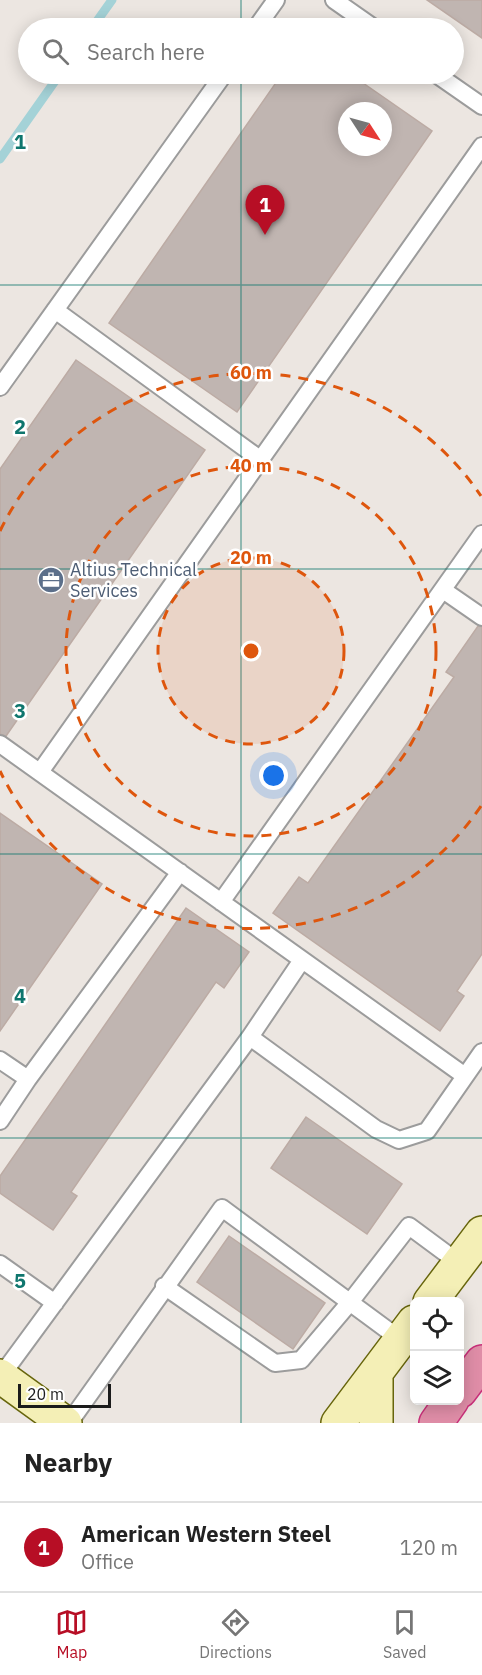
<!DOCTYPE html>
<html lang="en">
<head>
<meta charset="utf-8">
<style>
  :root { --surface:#fff; --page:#f6f6f6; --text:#222; --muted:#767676; --line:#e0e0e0; --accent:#b70e25 }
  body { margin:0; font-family:"IBM Plex Sans",sans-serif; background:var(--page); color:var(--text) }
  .controls { position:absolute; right:18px; bottom:18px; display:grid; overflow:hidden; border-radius:9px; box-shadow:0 3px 15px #0003 }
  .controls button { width:54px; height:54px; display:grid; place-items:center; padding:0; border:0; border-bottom:2px solid var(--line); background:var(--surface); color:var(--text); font:30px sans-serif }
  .compass { position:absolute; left:338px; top:102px; width:54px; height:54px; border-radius:50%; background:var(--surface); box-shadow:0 3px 15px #0003; rotate:126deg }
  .scale { position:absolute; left:18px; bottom:15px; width:93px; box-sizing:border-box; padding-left:6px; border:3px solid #1b1b1b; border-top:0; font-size:16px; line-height:21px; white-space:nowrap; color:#1b1b1b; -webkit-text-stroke:4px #fff; paint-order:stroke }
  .you { position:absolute; left:274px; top:776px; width:21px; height:21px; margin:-15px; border:4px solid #fff; border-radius:50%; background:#1a73e8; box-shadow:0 0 0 9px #1a73e833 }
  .badge { display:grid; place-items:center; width:39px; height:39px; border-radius:50%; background:var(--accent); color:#fff; font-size:20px; font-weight:700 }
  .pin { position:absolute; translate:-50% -50px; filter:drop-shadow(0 2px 3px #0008) }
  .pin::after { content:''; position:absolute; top:32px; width:21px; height:18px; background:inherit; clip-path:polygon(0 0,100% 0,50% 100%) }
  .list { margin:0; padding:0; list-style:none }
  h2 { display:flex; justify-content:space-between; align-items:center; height:78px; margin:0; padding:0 24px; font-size:26px }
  h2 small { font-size:20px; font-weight:400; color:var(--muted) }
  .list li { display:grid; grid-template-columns:39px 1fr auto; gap:18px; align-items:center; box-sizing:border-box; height:90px; padding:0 24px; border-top:2px solid var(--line) }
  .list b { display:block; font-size:22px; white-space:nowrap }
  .list p { margin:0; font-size:20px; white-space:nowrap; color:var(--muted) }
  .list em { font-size:20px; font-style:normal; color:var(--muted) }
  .icon { flex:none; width:33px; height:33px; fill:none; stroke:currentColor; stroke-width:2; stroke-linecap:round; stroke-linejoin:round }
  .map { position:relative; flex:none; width:482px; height:1423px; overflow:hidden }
  .search { position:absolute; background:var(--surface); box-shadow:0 3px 15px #0003; left:18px; right:18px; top:18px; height:66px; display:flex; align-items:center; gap:15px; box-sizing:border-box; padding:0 21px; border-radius:33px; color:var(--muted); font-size:22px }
  .sheet { height:168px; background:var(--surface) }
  nav { display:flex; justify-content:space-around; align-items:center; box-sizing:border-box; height:84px; border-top:2px solid var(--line); background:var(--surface); font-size:16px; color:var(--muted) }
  nav a { display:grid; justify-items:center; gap:3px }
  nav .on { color:var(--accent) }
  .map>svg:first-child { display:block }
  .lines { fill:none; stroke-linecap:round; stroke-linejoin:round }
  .stream { stroke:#a4d2d7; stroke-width:9 }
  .building { fill:#c0b5b1; stroke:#bcaba4; stroke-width:1.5; fill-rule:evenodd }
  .lane-casing { stroke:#9c9c9c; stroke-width:20 }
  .secondary-casing { stroke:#67650c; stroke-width:36 }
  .highway-casing { stroke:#c82f79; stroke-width:36 }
  .lane { stroke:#fff; stroke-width:16 }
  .secondary { stroke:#f4efb6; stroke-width:33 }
  .highway { stroke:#df8da7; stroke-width:33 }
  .grid { fill:none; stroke:#0f766e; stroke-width:1.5; stroke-opacity:0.55 }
  .ring { fill:none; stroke:#de560d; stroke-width:3; stroke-dasharray:10 8 }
  .labels { text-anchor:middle; stroke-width:5; stroke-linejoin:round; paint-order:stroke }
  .service-label { font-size:18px; fill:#4e5e75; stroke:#fff; text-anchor:start }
  .grid-label { font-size:20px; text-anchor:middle; font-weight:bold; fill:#0f766e; stroke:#fff; stroke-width:5; stroke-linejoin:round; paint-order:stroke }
  .centre { fill:#de560d; stroke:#fff; stroke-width:3 }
  .ring-label { font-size:18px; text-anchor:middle; font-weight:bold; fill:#de560d; stroke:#fff; stroke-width:5; stroke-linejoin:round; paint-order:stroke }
</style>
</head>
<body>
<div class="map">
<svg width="482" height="1423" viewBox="0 0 482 1423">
  <rect width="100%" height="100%" fill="#ece6e1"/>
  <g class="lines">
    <path class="stream" d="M92,28l20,-28
      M0,159l60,-85"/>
  </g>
  <path class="building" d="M427,0h55v38z
    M282,74h68l82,57 -195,281 -128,-89zM347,111h36v36h-36z
    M76,360l129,90 -199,286 -6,-2v-265z
    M478,626l4,1v327l-25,37 7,5 -24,35 -167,-118 26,-36 9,6 146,-206 -8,-5z
    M0,813l102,71 -102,147z
    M186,908l63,44 -25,36 -8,-6 -145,210 6,4 -24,34 -53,-37v-17z
    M306,1117l96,67 -35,50 -96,-66z
    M229,1236l96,67 -32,46 -96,-67z"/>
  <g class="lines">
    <defs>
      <path id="lane" d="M334,0l40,28
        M256,28l20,-28
        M436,74l46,32
        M55,310l206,150
        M0,387l224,-313
        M443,590l39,27
        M0,744l465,332
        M40,772l442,-626
        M221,902l261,-368
        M250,1037l52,-77
        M0,1060l28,19 -28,42
        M28,1079l152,-207
        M0,1264l55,39
        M164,1286l111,77 26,-3 50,-59 58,-75 50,37
        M1,1376l249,-339 126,92 23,11 28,-9 55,-79
        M69,1423l153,-215 179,132"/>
      <path id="secondary" d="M430,1302l52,-69
        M376,1374v49
        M0,1376l65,47
        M338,1423l76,-101"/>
      <path id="highway" d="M460,1391l22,-29
        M436,1423l16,-23"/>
    </defs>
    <use href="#lane" class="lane-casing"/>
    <use href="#secondary" class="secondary-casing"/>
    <use href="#highway" class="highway-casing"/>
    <use href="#lane" class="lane"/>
    <use href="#secondary" class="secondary"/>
    <use href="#highway" class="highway"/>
  </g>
  <path class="grid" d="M241,0v28M241,74v1349M0,285h482M0,569h482M0,854h482M0,1138h482"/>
  <circle cx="251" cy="651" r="93" fill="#de560d" fill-opacity=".12"/>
  <g class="ring">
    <circle cx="251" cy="651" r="93"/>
    <circle cx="251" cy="651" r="185"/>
    <path d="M481 806A278 278 0 0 1 0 771M0 531A278 278 0 0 1 481 496"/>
  </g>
  <defs>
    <symbol id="office-disc" viewBox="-11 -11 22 22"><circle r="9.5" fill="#5c6f8a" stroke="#fff"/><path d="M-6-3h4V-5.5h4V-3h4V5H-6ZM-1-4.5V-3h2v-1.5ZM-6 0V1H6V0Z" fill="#fff"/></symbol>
  </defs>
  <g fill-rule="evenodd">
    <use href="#office-disc" x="36" y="565" width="30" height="30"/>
  </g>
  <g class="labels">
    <g class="service-label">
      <text x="70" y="576">Altius Technical<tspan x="70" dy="21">Services</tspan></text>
    </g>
  </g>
  <g class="grid-label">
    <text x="20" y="149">1</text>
    <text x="20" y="434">2</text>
    <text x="20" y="718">3</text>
    <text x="20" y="1003">4</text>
    <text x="20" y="1288">5</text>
  </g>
  <circle cx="251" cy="651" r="9" class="centre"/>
  <g class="ring-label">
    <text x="251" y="379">60 m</text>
    <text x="251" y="472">40 m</text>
    <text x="251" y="564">20 m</text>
  </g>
</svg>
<div class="controls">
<button><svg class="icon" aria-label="locate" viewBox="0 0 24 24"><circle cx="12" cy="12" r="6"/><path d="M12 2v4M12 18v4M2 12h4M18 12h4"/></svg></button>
<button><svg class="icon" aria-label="layers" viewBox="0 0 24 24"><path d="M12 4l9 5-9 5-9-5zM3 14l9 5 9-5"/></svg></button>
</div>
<svg class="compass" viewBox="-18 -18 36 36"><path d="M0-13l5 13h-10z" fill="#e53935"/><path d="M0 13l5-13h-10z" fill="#767676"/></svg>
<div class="scale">20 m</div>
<div class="you"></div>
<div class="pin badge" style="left:265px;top:235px">1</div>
<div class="search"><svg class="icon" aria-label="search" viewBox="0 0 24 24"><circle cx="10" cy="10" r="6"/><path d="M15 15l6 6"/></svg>Search here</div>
</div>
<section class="sheet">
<h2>Nearby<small></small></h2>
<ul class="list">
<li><span class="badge">1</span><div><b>American Western Steel</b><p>Office</p></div><em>120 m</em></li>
</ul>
</section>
<nav>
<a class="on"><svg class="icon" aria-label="map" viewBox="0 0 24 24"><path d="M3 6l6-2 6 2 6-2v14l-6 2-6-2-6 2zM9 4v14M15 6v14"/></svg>Map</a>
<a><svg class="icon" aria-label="directions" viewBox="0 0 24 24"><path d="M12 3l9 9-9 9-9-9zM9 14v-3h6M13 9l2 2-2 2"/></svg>Directions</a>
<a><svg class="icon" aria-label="saved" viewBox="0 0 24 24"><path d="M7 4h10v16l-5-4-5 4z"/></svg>Saved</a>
</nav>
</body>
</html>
